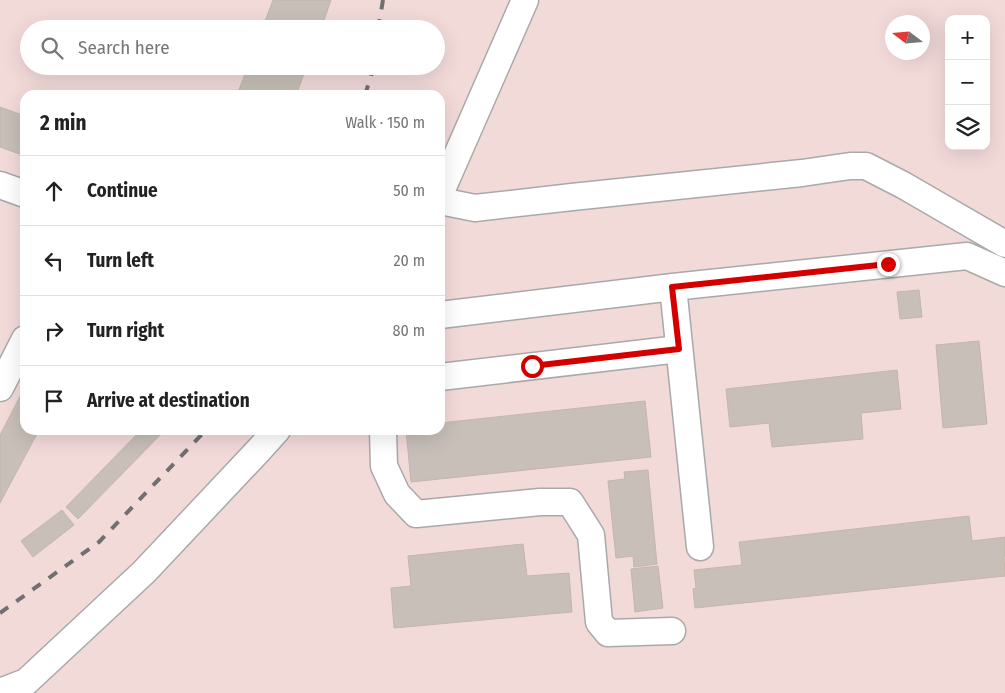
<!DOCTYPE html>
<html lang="en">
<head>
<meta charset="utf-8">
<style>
  :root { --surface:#fff; --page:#f6f6f6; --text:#222; --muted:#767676; --line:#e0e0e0 }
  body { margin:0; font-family:"Fira Sans Condensed",sans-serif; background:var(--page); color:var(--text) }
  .controls { position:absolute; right:15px; top:15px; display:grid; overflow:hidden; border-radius:10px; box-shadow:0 5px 20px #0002 }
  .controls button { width:45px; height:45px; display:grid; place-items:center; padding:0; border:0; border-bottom:1px solid var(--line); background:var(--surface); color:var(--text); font:25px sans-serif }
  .compass { position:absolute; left:885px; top:15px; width:45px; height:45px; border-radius:50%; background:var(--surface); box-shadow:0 5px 20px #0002; rotate:286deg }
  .stop { position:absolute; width:15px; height:15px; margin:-11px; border:4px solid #d40000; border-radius:50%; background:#fff }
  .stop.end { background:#d40000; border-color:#fff; box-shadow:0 1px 5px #0008 }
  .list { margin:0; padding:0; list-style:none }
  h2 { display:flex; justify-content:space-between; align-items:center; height:65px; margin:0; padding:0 20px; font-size:21px }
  h2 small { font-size:16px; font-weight:400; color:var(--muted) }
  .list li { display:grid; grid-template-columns:32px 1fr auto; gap:15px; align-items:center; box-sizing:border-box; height:70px; padding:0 20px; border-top:1px solid var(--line) }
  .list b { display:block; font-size:19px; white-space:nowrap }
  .list em { font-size:16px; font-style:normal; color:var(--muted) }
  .icon { flex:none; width:28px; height:28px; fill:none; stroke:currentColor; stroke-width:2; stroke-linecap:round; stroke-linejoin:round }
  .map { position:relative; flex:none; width:1005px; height:693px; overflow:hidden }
  .search { position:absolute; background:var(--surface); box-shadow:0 5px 20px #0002; left:20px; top:20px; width:425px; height:55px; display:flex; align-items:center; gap:12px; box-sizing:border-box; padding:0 18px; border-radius:28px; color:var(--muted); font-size:19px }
  .panel { position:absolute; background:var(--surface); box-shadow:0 5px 20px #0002; left:20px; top:90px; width:425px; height:345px; border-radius:15px }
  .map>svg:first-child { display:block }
  .commercial { fill:#f2dad9; fill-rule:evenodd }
  .building { fill:#c7bfb8; stroke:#c4b6ab }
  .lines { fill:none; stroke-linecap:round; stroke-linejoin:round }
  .minor-casing { stroke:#a9a9a9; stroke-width:29 }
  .minor { stroke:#fff; stroke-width:26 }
  .rail { stroke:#707070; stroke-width:4; stroke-dasharray:10 10; stroke-linecap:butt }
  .route { stroke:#d40000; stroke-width:6 }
</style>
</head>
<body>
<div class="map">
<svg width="1005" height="693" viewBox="0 0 1005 693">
  <rect width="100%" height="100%" fill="#f2efe9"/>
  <path class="commercial" d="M0,0h1005v693h-1005zM949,19h37v127h-37zM892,22h30v30h-30zM29,29h407v37h-407zM25,95h415v335h-415z"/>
  <path class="building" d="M273,0h58l-10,29h-59z
    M248,66h59l-11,29h-59z
    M0,107l25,9v40l-25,-9z
    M919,290l3,27 -22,2 -3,-27z
    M979,341l8,83 -44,4 -7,-83z
    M897,370l4,39 -40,4 2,26 -91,8 -3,-24 -39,4 -4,-38z
    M25,387v43h14l-39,73v-68z
    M645,401l6,56 -240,25 -5,-52h34v-7z
    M141,430h24l-87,89 -12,-12z
    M648,470l9,94 -23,3 -1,-11 -17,2 -8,-77 17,-2 -1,-7z
    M62,510l12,15 -41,32 -12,-16z
    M969,516l3,25 33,-4v19h-1l1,20 -310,32 -2,-19 3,-1 -2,-18 48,-5 -3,-23z
    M523,544l4,32 42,-3 3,39 -178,16 -3,-40 20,-2 -3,-30z
    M658,566l5,42 -28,4 -4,-43z"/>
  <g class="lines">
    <defs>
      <path id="minor" d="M0,185l25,9
        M440,194l85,-194
        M440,201l35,7 97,-11 230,-24 48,-7h16l37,19 102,59
        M673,287l27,260
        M440,315l233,-28 294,-31 38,17
        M440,377l239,-28
        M0,388l25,-49
        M383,430l1,36 13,28 19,20 124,-12h30l21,33 8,87 9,11 64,-2
        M0,692l26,-10 118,-110 114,-121 19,-21"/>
    </defs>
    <use href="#minor" class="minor-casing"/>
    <use href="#minor" class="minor"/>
    <path class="rail" d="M378,29l5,-29
      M365,95l6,-19 2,-10
      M0,613l99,-71 107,-112"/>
  </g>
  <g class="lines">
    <path class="route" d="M532,366l147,-17 -7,-62 216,-23"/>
  </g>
</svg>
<div class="controls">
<button>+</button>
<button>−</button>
<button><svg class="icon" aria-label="layers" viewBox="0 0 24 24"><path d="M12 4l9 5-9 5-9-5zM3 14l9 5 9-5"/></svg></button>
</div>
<svg class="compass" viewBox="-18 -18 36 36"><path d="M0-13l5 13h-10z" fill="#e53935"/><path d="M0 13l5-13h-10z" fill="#767676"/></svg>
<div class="stop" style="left:532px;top:366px"></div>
<div class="stop end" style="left:888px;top:264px"></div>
<div class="search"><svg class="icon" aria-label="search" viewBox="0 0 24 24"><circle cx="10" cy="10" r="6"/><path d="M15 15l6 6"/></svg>Search here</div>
<section class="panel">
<h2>2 min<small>Walk · 150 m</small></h2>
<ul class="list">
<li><svg class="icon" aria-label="ahead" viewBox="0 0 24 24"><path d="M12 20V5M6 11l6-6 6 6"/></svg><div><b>Continue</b></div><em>50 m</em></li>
<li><svg class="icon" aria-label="left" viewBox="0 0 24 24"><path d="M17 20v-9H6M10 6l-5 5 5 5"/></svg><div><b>Turn left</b></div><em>20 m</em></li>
<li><svg class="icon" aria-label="right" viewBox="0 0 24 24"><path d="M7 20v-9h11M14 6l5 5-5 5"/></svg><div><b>Turn right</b></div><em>80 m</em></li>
<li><svg class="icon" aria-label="arrive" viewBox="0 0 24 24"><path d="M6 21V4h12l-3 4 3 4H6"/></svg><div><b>Arrive at destination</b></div></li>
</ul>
</section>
</div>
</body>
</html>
